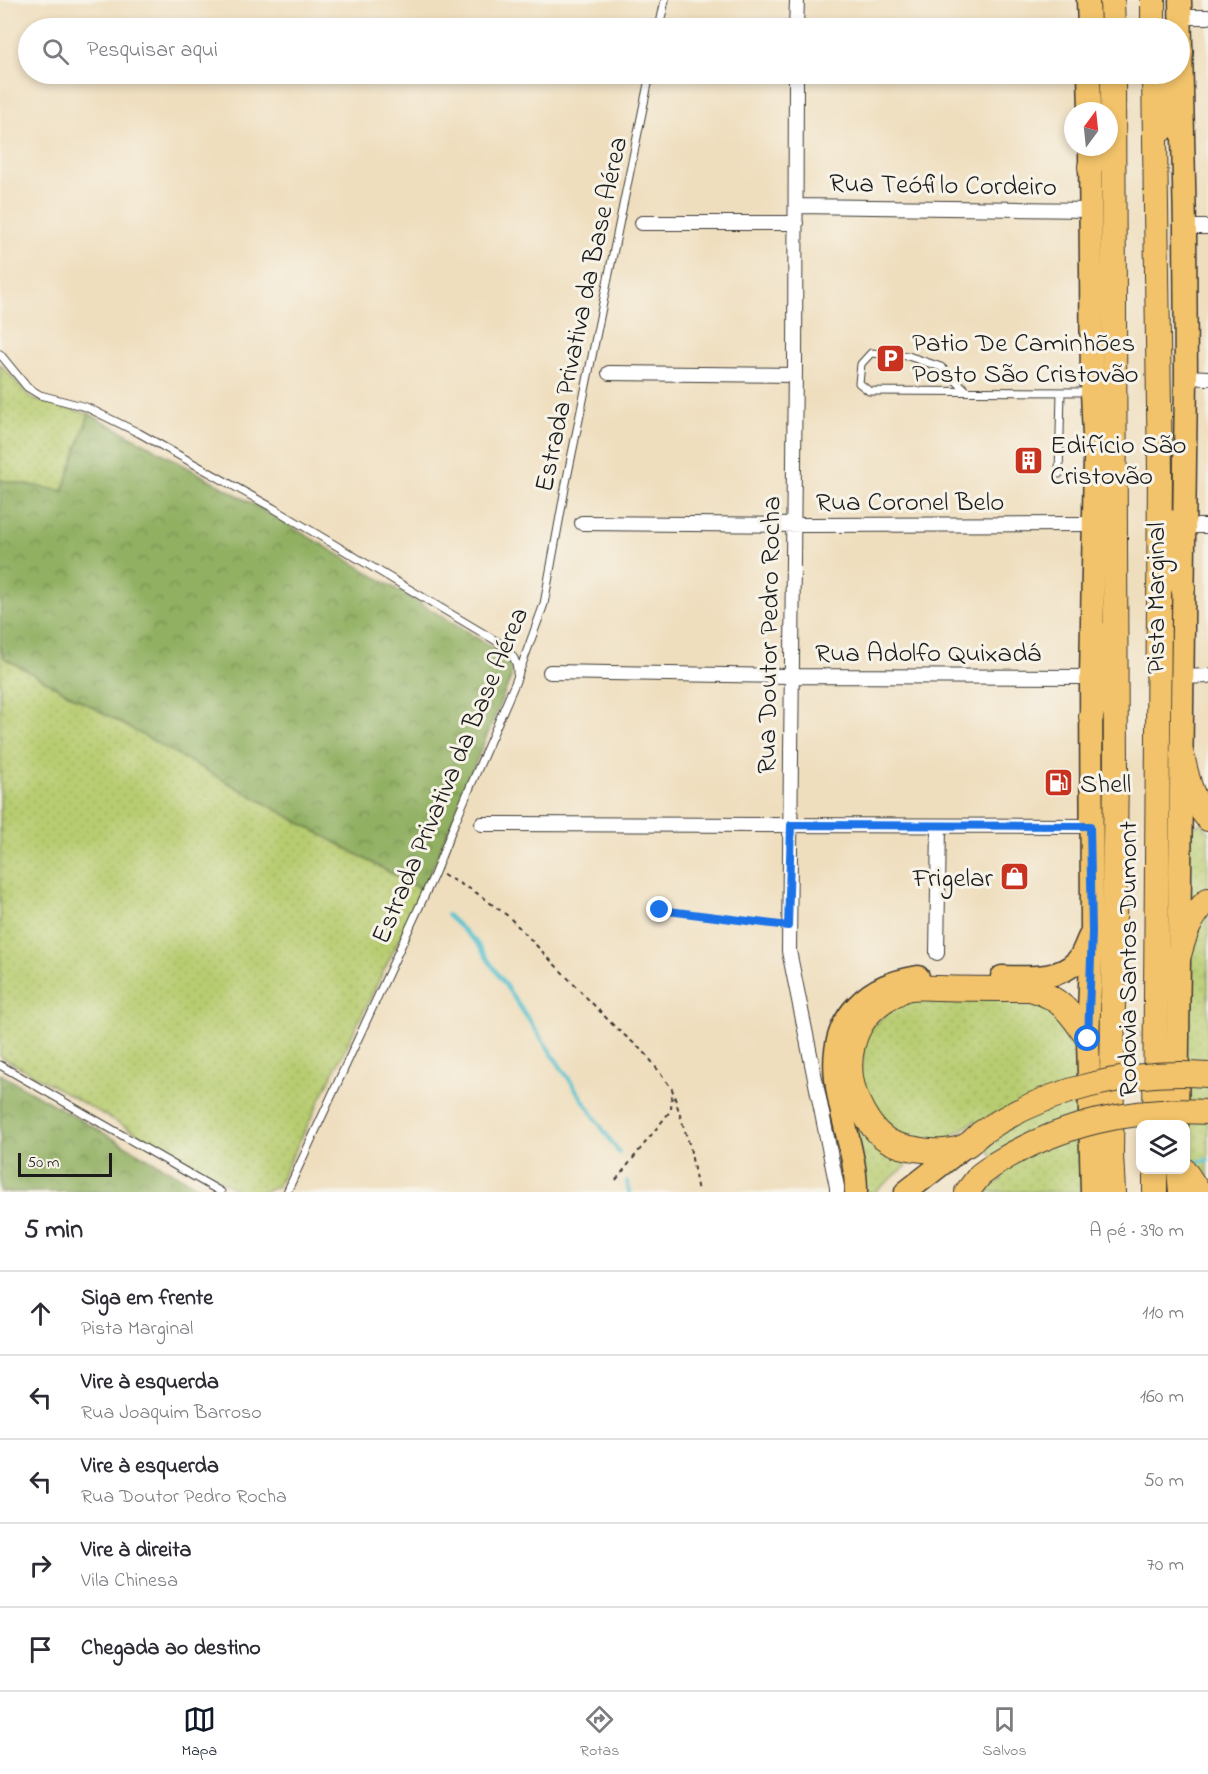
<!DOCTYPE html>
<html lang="pt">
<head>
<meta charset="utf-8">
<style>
  :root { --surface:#fff; --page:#f2f2f3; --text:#2b2b33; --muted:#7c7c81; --line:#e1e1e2; --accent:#111827 }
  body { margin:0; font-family:"Indie Flower",sans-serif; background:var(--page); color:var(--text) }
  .controls { position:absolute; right:18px; bottom:18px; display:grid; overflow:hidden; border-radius:12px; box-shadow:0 3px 9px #0003 }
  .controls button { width:54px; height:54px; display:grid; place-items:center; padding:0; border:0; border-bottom:2px solid var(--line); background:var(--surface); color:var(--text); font:30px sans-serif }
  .compass { position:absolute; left:1064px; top:102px; width:54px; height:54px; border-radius:50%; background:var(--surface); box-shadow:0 3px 9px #0003; rotate:15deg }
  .scale { position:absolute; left:18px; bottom:15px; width:94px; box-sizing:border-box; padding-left:6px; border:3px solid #1c1c1c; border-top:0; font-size:16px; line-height:21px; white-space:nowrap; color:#1c1c1c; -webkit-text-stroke:4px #f7f3e8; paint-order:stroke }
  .stop { position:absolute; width:18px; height:18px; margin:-14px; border:4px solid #1a73e8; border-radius:50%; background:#fff }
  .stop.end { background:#1a73e8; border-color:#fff; box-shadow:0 2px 6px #0008 }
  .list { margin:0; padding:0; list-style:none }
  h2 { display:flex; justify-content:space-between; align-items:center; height:78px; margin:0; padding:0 24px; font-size:26px }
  h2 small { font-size:20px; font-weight:400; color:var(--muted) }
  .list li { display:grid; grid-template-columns:39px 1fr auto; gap:18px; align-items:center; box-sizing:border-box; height:84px; padding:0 24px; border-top:2px solid var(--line) }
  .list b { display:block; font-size:22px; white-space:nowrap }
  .list p { margin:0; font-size:20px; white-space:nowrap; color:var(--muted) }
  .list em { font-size:20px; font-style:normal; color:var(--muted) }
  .icon { flex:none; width:33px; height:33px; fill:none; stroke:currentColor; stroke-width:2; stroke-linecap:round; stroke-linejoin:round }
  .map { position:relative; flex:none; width:1208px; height:1192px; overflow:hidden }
  .search { position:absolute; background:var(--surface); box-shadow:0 3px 9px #0003; left:18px; right:18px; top:18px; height:66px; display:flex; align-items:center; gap:15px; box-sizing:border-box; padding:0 21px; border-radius:33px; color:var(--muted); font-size:22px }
  .sheet { height:498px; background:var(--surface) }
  nav { display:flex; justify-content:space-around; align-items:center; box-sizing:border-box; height:84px; border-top:2px solid var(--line); background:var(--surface); font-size:16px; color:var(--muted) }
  nav a { display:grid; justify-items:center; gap:3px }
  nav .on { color:var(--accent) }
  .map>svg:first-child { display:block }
  .grass { fill:url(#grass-dots); stroke:#6a7446; stroke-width:1.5 }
  .forest { fill:url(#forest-crowns); stroke:#56663f; stroke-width:1.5 }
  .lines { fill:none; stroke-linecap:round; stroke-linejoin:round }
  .stream { stroke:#55c1cf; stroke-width:4 }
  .service-casing { stroke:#3c3934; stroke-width:9 }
  .minor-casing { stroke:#3c3934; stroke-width:16 }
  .primary-casing { stroke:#3c3934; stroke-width:25 }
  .trunk-casing { stroke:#3c3934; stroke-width:26 }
  .path { stroke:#3c3934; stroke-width:2; stroke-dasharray:4.5 4.5; stroke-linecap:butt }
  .service { stroke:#fff; stroke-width:7 }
  .minor { stroke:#fff; stroke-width:14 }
  .primary { stroke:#f2c36a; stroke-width:22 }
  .trunk { stroke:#f2c36a; stroke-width:24 }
  .trunk-bridge-casing { stroke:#3c3934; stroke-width:26; stroke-linecap:butt }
  .trunk-bridge { stroke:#f2c36a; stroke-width:24 }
  .route { stroke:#1a73e8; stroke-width:8 }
  .labels { text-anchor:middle; stroke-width:6; stroke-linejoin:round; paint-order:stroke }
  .street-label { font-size:27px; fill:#1c1c1c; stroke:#f7f3e8 }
  .poi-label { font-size:27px; fill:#1c1c1c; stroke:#f7f3e8; text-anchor:start }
</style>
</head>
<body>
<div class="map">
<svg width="1208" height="1192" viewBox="0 0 1208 1192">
  <defs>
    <pattern id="grass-dots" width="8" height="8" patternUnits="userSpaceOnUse" patternTransform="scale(1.5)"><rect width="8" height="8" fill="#b7cc70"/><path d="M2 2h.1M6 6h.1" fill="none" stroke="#9daf60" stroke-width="1.8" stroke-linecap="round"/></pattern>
    <pattern id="forest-crowns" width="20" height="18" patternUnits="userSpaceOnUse" patternTransform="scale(1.5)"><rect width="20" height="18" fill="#91b062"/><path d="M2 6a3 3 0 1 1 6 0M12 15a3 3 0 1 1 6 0" fill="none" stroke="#768e50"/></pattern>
  </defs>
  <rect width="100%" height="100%" fill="#f7f3e8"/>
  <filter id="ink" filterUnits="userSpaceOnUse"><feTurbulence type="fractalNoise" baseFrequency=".0167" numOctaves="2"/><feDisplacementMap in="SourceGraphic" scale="12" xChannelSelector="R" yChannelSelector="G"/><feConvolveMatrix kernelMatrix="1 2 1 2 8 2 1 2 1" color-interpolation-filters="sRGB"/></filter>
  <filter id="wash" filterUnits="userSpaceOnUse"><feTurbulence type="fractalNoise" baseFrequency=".008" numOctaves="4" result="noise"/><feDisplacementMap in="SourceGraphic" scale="24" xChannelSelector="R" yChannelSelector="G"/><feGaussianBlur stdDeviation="1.35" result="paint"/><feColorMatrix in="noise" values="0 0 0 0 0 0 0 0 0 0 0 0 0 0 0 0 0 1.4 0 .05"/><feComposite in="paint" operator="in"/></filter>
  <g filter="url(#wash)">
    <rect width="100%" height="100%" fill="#efdebe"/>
    <path class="grass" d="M0,364l32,35 57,15 -26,77 -63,-11z
      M0,645l4,13 419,233 -146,296 -16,5h-20l-241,-136z
      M1202,823l6,8v58l-21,22 2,-83z
      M1208,909v276c-18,-19 -22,-35 -23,-61l1,-167z
      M911,995l128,2 38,34 5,161h-100l20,-13 -27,-58 -25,16 -17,5 -29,-5 -23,-14 -22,-40 7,-53z
      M852,1107l70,48 -18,13 -29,24h-11z"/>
    <path class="forest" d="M89,414c140,73 273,154 408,236 9,8 15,14 14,27l-88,214 -419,-233 -4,-13v-165l63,11z
      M0,1074l207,118h-207z"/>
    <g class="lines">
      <path class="stream" d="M447,915l29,27 143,211
        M1193,1163l15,-3
        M627,1181l2,11"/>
    </g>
  </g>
  <g filter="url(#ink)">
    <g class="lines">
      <defs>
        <path id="service" d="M659,28l6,-28
          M0,354l27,33 13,8 46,12 53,26 134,75 225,134c10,8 20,16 19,31
          M967,391l-26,-24 -33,-11 -37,-3 -10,11 -2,19 10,8 220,1
          M1059,474l2,-82
          M0,1065l221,127
          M287,1192l147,-317 21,-53 61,-141 28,-77 22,-121 84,-409"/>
        <path id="minor" d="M1181,17h27
          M796,28l1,-28
          M796,74l-1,291 -6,586 48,236v5
          M796,206l294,4
          M642,223h154
          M1185,227h23
          M609,373l186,2
          M1186,377l22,1
          M582,523l224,2 288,-1
          M1184,526h24
          M550,672l242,4 299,1
          M1183,677l25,-1
          M482,824l608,2
          M937,953l2,-127"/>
        <path id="primary" d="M1088,0l1,28
          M1089,74l1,37
          M1090,148l2,244 3,67 -4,218 1,255 -4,107 4,153
          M1002,977c25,0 56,4 75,-16 6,-6 9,-18 13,-25
          M1177,1124l9,-747 -1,-150 -5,-227
          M1178,1170l2,22
          M856,1192c1,-59 -48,-135 1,-186 17,-18 37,-25 61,-29
          M906,1192l59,-46"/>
        <path id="trunk" d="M1112,0l1,28
          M1153,0v28
          M1180,59l1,-8
          M1113,74l3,696 -5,385 2,37
          M1154,74l6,399 -5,651
          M1163,129l13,-55
          M1090,167l4,-20
          M1170,522l13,66
          M1091,717l13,-82
          M1182,755c6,26 9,43 26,64
          M1178,959c6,-23 12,-42 30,-59
          M981,1133c-5,4 -9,9 -14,12 -12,7 -32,7 -45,5 -14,-2 -28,-4 -39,-13 -8,-6 -15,-16 -20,-25 -24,-42 -14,-95 31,-117 4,-2 8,-5 12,-6 10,-3 23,-1 33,-1 30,1 61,1 91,1 30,8 42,25 58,50
          M1184,1170l12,18 4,4
          M967,1192l13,-17 15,-11
          M1155,1192v-22"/>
      </defs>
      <use href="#service" class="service-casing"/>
      <use href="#minor" class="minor-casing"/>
      <use href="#primary" class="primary-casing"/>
      <use href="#trunk" class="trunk-casing"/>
      <path class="path" d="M443,875l31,16 34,25 106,110 32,28 26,35 18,58 8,45
        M660,910l116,15
        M616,1180l55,-70 1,-19"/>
      <use href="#service" class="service"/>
      <use href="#minor" class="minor"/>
      <use href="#primary" class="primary"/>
      <use href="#trunk" class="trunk"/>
      <defs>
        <path id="trunk-bridge" d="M981,1133c65,-44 149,-64 227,-58
          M995,1164c64,-40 138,-57 213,-52"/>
      </defs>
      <use href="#trunk-bridge" class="trunk-bridge-casing"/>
      <use href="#trunk-bridge" class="trunk-bridge"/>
    </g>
  </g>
  <g class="lines" filter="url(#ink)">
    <path class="route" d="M660,910l128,16 3,-101 299,1 2,106 -4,107"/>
  </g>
  <defs>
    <symbol id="parking-square" viewBox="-11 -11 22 22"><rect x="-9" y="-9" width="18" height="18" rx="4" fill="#c8321e" stroke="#f7f3e8"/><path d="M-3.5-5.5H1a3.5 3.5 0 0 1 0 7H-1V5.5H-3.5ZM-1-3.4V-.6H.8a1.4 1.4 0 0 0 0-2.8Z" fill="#fff"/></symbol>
    <symbol id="building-square" viewBox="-11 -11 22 22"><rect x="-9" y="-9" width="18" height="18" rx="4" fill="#c8321e" stroke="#f7f3e8"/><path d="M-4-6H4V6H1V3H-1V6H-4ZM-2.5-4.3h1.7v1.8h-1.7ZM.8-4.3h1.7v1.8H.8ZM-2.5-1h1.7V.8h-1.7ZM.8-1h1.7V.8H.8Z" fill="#fff"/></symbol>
    <symbol id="fuel-square" viewBox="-11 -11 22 22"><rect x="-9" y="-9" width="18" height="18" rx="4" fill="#c8321e" stroke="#f7f3e8"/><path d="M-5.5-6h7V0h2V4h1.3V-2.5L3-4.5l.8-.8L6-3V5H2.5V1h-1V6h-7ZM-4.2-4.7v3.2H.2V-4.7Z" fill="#fff"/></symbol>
    <symbol id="shop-square" viewBox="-11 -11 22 22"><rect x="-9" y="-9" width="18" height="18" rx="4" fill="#c8321e" stroke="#f7f3e8"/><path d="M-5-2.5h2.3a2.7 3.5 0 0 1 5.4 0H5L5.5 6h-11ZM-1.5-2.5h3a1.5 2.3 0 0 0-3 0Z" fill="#fff"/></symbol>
  </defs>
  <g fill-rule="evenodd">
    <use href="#parking-square" x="874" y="342" width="33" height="33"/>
    <use href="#building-square" x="1012" y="444" width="33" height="33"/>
    <use href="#fuel-square" x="1042" y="766" width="33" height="33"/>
    <use href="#shop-square" x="998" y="860" width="33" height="33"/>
  </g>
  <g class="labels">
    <g class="street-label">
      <text transform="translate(943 184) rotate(1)" y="9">Rua Teófilo Cordeiro</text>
      <text transform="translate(580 314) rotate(-78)" y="9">Estrada Privativa da Base Aérea</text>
      <text x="910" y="510">Rua Coronel Belo</text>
      <text transform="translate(1155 598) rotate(-90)" y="9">Pista Marginal</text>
      <text transform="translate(768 635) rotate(-89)" y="9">Rua Doutor Pedro Rocha</text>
      <text x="928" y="661">Rua Adolfo Quixadá</text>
      <text transform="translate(449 775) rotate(-67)" y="9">Estrada Privativa da Base Aérea</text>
      <text transform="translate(1127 959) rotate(-90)" y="9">Rodovia Santos Dumont</text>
    </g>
    <g class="poi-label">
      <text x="912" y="351">Patio De Caminhões<tspan x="912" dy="31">Posto São Cristovão</tspan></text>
      <text x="1050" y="453">Edifício São<tspan x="1050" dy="31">Cristovão</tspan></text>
      <text x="1080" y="792">Shell</text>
      <text x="993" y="886" text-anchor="end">Frigelar</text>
    </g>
  </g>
</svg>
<div class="controls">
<button><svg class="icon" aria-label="layers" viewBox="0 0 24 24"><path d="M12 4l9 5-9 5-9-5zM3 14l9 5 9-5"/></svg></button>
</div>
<svg class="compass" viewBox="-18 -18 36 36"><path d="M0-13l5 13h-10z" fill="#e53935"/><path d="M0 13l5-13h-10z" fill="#7c7c81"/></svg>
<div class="scale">50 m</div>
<div class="stop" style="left:1088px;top:1039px"></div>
<div class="stop end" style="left:660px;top:910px"></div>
<div class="search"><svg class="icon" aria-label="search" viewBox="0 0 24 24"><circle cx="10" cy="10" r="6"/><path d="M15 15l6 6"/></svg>Pesquisar aqui</div>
</div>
<section class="sheet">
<h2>5 min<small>A pé · 390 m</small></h2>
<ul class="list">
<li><svg class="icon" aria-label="ahead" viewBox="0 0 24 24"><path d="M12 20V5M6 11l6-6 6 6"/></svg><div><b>Siga em frente</b><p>Pista Marginal</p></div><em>110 m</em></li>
<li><svg class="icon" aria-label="left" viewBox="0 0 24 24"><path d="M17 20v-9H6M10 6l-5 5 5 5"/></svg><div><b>Vire à esquerda</b><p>Rua Joaquim Barroso</p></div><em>160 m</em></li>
<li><svg class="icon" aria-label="left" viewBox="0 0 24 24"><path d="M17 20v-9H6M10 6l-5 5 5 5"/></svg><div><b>Vire à esquerda</b><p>Rua Doutor Pedro Rocha</p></div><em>50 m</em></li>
<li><svg class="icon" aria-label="right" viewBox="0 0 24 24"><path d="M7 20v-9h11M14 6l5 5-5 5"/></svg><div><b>Vire à direita</b><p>Vila Chinesa</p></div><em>70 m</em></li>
<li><svg class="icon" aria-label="arrive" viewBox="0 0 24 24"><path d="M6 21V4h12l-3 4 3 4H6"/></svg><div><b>Chegada ao destino</b></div></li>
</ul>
</section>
<nav>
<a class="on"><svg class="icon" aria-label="map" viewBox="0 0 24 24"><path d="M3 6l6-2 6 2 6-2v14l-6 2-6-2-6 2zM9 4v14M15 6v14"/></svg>Mapa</a>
<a><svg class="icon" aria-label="directions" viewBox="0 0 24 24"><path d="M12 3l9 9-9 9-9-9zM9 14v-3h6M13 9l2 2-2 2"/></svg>Rotas</a>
<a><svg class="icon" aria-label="saved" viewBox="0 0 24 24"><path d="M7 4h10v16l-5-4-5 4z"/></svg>Salvos</a>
</nav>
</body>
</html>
